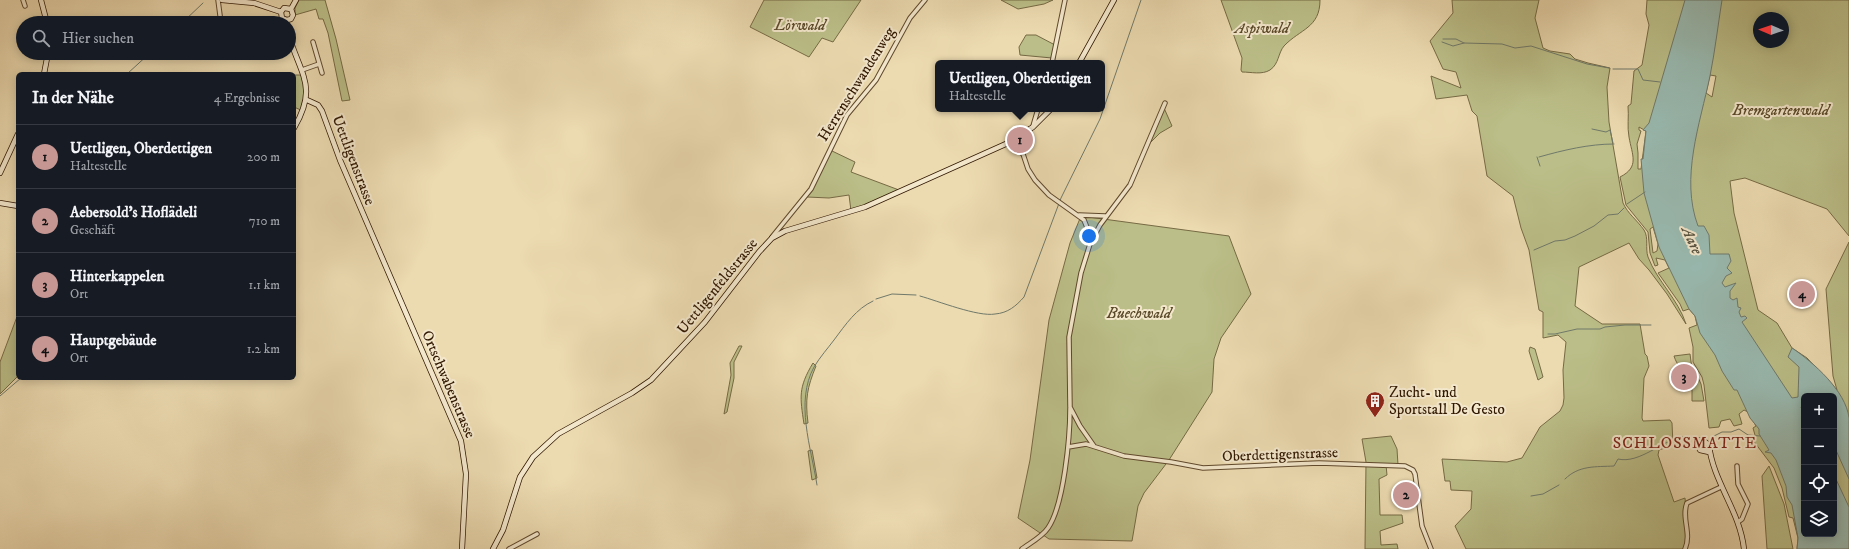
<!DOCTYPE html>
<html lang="de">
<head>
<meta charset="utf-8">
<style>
  :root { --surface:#171b24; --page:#242831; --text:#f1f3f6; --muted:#9ea1a6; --line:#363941; --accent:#c59692 }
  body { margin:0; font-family:"IM FELL DW Pica",serif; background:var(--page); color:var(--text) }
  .controls { position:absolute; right:12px; bottom:12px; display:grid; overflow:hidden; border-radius:6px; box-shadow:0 2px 10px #0003 }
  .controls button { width:36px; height:36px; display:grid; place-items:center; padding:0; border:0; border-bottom:1px solid var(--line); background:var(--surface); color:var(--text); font:20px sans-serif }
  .compass { position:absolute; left:1753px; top:12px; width:36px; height:36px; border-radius:50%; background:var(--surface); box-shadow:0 2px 10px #0003; rotate:272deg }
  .you { position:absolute; left:1089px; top:236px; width:14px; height:14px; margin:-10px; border:3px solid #fff; border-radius:50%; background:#1a73e8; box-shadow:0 0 0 6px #1a73e833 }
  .badge { display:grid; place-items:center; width:26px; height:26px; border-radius:50%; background:var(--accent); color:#111; font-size:13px; font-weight:700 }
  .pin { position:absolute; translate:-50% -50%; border:2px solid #fff; box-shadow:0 1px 4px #0006 }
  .popup { position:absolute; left:935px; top:60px; width:170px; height:52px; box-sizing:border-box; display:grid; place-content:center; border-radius:6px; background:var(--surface); filter:drop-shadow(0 1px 3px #0005); font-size:13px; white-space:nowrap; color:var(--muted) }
  .popup b { font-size:15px; color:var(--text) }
  .popup::after { content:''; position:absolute; left:50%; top:100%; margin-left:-8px; border:8px solid transparent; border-top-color:var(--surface) }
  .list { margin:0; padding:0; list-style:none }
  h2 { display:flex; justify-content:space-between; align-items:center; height:52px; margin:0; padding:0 16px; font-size:17px }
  h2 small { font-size:13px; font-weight:400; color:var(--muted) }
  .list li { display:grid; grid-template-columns:26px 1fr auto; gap:12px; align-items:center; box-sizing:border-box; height:64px; padding:0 16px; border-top:1px solid var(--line) }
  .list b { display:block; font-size:15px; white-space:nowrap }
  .list p { margin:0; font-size:13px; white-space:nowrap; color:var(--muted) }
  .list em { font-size:13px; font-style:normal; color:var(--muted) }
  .icon { flex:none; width:22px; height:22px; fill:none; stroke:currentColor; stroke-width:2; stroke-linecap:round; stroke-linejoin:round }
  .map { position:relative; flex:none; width:1849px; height:549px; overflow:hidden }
  .search { position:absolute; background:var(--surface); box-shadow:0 2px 10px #0003; left:16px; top:16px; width:280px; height:44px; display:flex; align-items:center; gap:10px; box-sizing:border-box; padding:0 14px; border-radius:22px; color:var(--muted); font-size:15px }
  .panel { position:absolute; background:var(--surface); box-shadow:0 2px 10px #0003; left:16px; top:72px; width:280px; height:308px; border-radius:6px }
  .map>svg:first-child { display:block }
  .green { fill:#bbbe88; stroke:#766a44; fill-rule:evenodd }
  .water { fill:#99bab1; stroke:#6f796a }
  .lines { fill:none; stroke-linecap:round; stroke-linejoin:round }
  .stream { stroke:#6f796a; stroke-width:1 }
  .street-casing { stroke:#5f482c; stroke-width:5.5 }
  .secondary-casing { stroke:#301700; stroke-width:6 }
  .street { stroke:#f3e7cc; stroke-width:3.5 }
  .secondary { stroke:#f3e7cc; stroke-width:4.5 }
  .labels { text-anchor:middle; stroke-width:4; stroke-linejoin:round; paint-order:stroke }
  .park-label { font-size:15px; font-style:italic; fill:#5a4929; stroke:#f3e7cc }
  .street-label { font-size:15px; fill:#301700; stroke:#f3e7cc }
  .poi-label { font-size:15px; fill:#301700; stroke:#f3e7cc; text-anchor:start }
  .water-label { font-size:16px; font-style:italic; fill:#55503e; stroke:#f3e7cc }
  .neighbourhood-label { font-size:16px; letter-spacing:1px; fill:#7a1f14; stroke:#f3e7cc }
</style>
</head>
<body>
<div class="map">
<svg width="1849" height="549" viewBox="0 0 1849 549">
  <rect width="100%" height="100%" fill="#ecdab0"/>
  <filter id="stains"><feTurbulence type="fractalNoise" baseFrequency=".005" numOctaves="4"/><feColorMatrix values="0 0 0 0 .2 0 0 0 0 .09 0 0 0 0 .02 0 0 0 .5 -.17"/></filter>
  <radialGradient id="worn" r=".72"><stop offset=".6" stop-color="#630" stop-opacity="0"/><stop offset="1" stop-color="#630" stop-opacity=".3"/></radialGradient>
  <path class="green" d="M299,0h26l11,39 14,61 -8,1 -14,-68 -5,-14h-4l-3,-10 -21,6v-7z
    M764,0h97l-28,42 -11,-4 -13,19 -59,-30z
    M1001,0h52l-9,4 -26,5z
    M1221,0h99c0,28 -20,29 -36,46 -6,7 -5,18 -14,24 -8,5 -19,2 -28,2l-1,-2 1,-12z
    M1452,0h87l-4,18 8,30 7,3 20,3 5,5 13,4 22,5 -3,19 2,35 14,81c5,11 14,17 21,27 5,8 1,18 4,27 9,24 30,42 38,67l-19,-30 -18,-24 -10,-11 -10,-16 -50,24 -4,39 27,18h38l5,30 2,2 2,10 -5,12 -2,40 1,3 27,-1 2,3 1,22 -14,5 -1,5 16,47 11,-4c1,5 -1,8 -1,13 0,15 4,22 0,38h-218l-11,-23 16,-17 1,-18 -21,-1 -1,-9h-5l-3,-22 65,3 15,-4 18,-31 20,-16 3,-6 1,-7 -1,-28 3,-28 -8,-7 -15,3v-26l-4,-2 -10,-60 -8,-22 -8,-32 -26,-20 -10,-60 -5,-5 -5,-16 -31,4 -5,-23 30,12 -5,-16 -13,-3 -13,-28 23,-28z
    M1647,0h202v236l-22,-27 -82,-31 -15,3 4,32 24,97 19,13 15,25 15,10 30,32 -4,-14 -7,-87 23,-47v307h-52l1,-11 -5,-20 -4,-1 -7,-29 -8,-20 -22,-29 3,-4 -2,-7 3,-2 -8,-14 -4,-2 -5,4 3,10 -8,2 -4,-7 -9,2 -2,6 -10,1 -5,-43 -2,-8 -9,-15v-15l-4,-19 8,-3 -2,-9 -6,-7 -6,2 -3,-7 -19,-27 -3,-4 11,-5 -4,-8 -9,-2 2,7 -3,1 -5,-13 -2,-21 -22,-27 -6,-28c20,-10 12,-22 9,-40 -2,-10 0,-21 -1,-31l3,-2 3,-33 8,-6 7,-40 -3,-11zM1759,18h24v24h-24zM1710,75l6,1 -4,21 -6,-4zM1639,127l7,4 -5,38h-3v-16l-1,-9 4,-13 -2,-1zM1653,227l5,17 -1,7 -4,2 -3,-24zM1804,396h30v138h-30z
    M1026,35h10l19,10 -3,13 -32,-3 -1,-8z
    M294,75h10l1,7 -2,29 -9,-4z
    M1164,108l8,18 -12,7 -11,11z
    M830,150l25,12 -4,10 48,18 -48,21 -2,-16 -20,3 -22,-1z
    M1081,216l148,20 22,58 -30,44 -7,21 -2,33 -43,68 -25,33 -6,13 -6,35 -83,-2 -31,-21 12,-58 19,-140 21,-77z
    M18,314v62l-18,18v-32z
    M739,346h3l-8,16v16l-7,34 -3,2 7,-39 -1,-12z
    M1530,347l5,2 8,28 -5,3 -9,-29z
    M1690,354l2,15c-11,2 -15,-4 -18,-13z
    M813,363l3,3c-9,22 -11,33 -8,57l-4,1c-4,-27 -6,-36 9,-61z
    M1691,372l5,1 5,11 3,17h-12v-15h-2z
    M1391,436l6,13 1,16h-12l1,10 -8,4 1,36h22l1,8 -23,8 1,14 16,-1 1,5h-33l1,-87 -4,-23z
    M812,450l5,28 -5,2 -4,-29z
    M1769,466l15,38 9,45h-26l-5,-73z"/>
  <path class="water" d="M1685,0h37c-4,25 -7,51 -12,76 -10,48 -30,102 -12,150h6l5,9 1,19h19l2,7 -4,7 5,5 -6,3 -4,7 3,4 11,-4 -6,8v7l3,2 4,-2 1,9 3,1 -2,4 2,5 4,-1 2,2 -5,4 50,76 6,-1 1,-30 -11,-10 4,-9c21,14 54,43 57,70 0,20 0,41 0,61l-15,-33v-50h-30v11h-3l3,9v118h30v-59l15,32v42h-52l1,-11 -6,-33 -5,-8 -1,-11 -10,-26 -5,-7 -6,-1 4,-2 -10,-16v-5l-9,-11 -13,-28h-3l-12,-19 -7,-16 -15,-22 -5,-17 -6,-7 -30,-62 -15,-54 -3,-34h2l3,-28 -3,-1 6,-7z"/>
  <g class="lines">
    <path class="stream" d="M182,23l21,-20
      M1443,39h13l8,4 38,1 13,4 16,-2 56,18 22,4
      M1442,42l11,4 11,-3
      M1613,69h25l5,11 17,2
      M127,74l23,-21
      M1592,129l14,3 4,-2 3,13
      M1537,157l3,9
      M1539,157c25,-7 50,-13 75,-13
      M1627,204l18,-12
      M1534,250l21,-9 10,-1 10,-4 19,-10 14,-11 10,-1 6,-6
      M920,296c18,5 58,21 75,18 13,-1 21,-8 29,-17l37,-99 39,-79 41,-119
      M876,299l16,-5 24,1
      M1548,334h7l22,-5h23l5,-2 20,-2h26
      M0,396l21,-18
      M1712,437l10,-5h9l8,-3 9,6 12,1
      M1565,479c14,-14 31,-12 49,-13l4,-7c21,5 44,-18 63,-22 6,-1 15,0 21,1
      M817,485c-6,-38 -22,-83 -3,-118 6,-10 14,-19 20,-27 12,-16 22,-31 39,-39
      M1531,496l12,-2 16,-9"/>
    <defs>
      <path id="street" d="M23,0l2,6
        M218,0l3,23
        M313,42l9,31
        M1052,63l13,-63
        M302,70l17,-6
        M1033,126l5,-17
        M1030,129l-7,25 5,15 7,11 14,15 35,25 4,10 2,13
        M1008,143l15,11
        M1079,215l26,1
        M772,237l39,-48 36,-74 29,-35 34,-62 15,-18
        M1094,446l-14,-20 -10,-19 -1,-70 12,-64 9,-29 10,-19 30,-40 35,-82
        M1068,447l18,-3 38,12 47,6 32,6 116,-5 86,3 8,4 2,4 7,52 9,23
        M1737,466l1,18 10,20 -6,15 -4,3
        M509,549l28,-15
        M1022,549c8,-6 20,-12 26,-21 16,-23 22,-91 22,-120
        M1685,549c7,-16 -4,-31 2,-46l34,-16"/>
      <path id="secondary" d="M41,0l6,23
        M222,0l32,3 27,9
        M291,9l5,-9
        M281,12l3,-4 7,1
        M281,12l1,6 5,2
        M287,20l4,-1 2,-4 -2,-6
        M289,36c12,40 29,51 5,92
        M1079,63l35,-63
        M44,74l4,-21
        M307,100l11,5 4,6 18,49 121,281 5,33 -4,75
        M0,173l18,-39
        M0,203l18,3
        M1709,452l-9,-2 -2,-4 2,-3 4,-2 5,4c4,37 31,66 35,104
        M493,549l10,-19 17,-53 13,-20 25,-23 74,-41 19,-13 54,-58 54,-70 13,-14 13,-7 80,-24 143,-64 25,-16 18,-18"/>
    </defs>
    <use href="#street" class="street-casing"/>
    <use href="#secondary" class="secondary-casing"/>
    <use href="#street" class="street"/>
    <use href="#secondary" class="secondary"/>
  </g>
  <defs>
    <symbol id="building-pin" viewBox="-11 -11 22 30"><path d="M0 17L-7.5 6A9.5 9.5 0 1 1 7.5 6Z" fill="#8f2418" stroke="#f3e7cc"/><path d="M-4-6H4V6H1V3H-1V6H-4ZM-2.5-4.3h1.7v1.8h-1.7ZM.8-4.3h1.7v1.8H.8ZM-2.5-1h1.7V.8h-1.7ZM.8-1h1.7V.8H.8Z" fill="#fff"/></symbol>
  </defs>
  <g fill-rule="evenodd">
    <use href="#building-pin" x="1364" y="390" width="22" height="30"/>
  </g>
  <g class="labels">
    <g class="park-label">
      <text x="800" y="30">Lörwald</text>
      <text x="1262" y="33">Aspiwald</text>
      <text x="1781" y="115">Bremgartenwald</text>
      <text x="1139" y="318">Buechwald</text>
    </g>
    <g class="street-label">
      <text transform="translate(856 84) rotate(-58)" y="5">Herrenschwandenweg</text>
      <text transform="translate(354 160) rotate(69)" y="5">Uettligenstrasse</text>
      <text transform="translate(717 286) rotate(-51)" y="5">Uettligenfeldstrasse</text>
      <text transform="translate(449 384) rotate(67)" y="5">Ortschwabenstrasse</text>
      <text transform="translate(1280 454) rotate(-2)" y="5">Oberdettigenstrasse</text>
    </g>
    <g class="poi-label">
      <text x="1389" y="397">Zucht- und<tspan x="1389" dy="17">Sportstall De Gesto</tspan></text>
    </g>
    <g class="water-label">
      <text transform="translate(1693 240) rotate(65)" y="6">Aare</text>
    </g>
    <g class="neighbourhood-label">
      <text x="1685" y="448">SCHLOSSMATTE</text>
    </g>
  </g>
  <rect width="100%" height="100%" filter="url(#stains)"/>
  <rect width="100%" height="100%" fill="url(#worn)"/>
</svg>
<div class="controls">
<button>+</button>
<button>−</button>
<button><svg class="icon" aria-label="locate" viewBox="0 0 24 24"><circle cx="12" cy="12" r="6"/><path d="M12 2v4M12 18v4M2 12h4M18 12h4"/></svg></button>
<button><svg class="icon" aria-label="layers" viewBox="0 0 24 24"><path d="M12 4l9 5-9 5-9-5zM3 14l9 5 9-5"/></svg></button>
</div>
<svg class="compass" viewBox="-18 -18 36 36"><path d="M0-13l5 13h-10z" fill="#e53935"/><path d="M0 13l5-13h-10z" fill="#9ea1a6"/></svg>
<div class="you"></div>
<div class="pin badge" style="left:1020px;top:140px">1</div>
<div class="popup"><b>Uettligen, Oberdettigen</b>Haltestelle</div>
<div class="pin badge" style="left:1406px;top:495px">2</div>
<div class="pin badge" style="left:1684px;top:377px">3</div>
<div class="pin badge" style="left:1802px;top:294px">4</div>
<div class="search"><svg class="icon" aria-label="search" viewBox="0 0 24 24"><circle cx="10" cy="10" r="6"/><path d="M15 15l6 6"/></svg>Hier suchen</div>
<section class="panel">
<h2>In der Nähe<small>4 Ergebnisse</small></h2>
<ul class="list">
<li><span class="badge">1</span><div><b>Uettligen, Oberdettigen</b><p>Haltestelle</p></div><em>200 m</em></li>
<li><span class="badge">2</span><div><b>Aebersold's Hoflädeli</b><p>Geschäft</p></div><em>710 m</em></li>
<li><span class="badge">3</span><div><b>Hinterkappelen</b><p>Ort</p></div><em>1.1 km</em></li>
<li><span class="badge">4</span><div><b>Hauptgebäude</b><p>Ort</p></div><em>1.2 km</em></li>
</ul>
</section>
</div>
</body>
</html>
